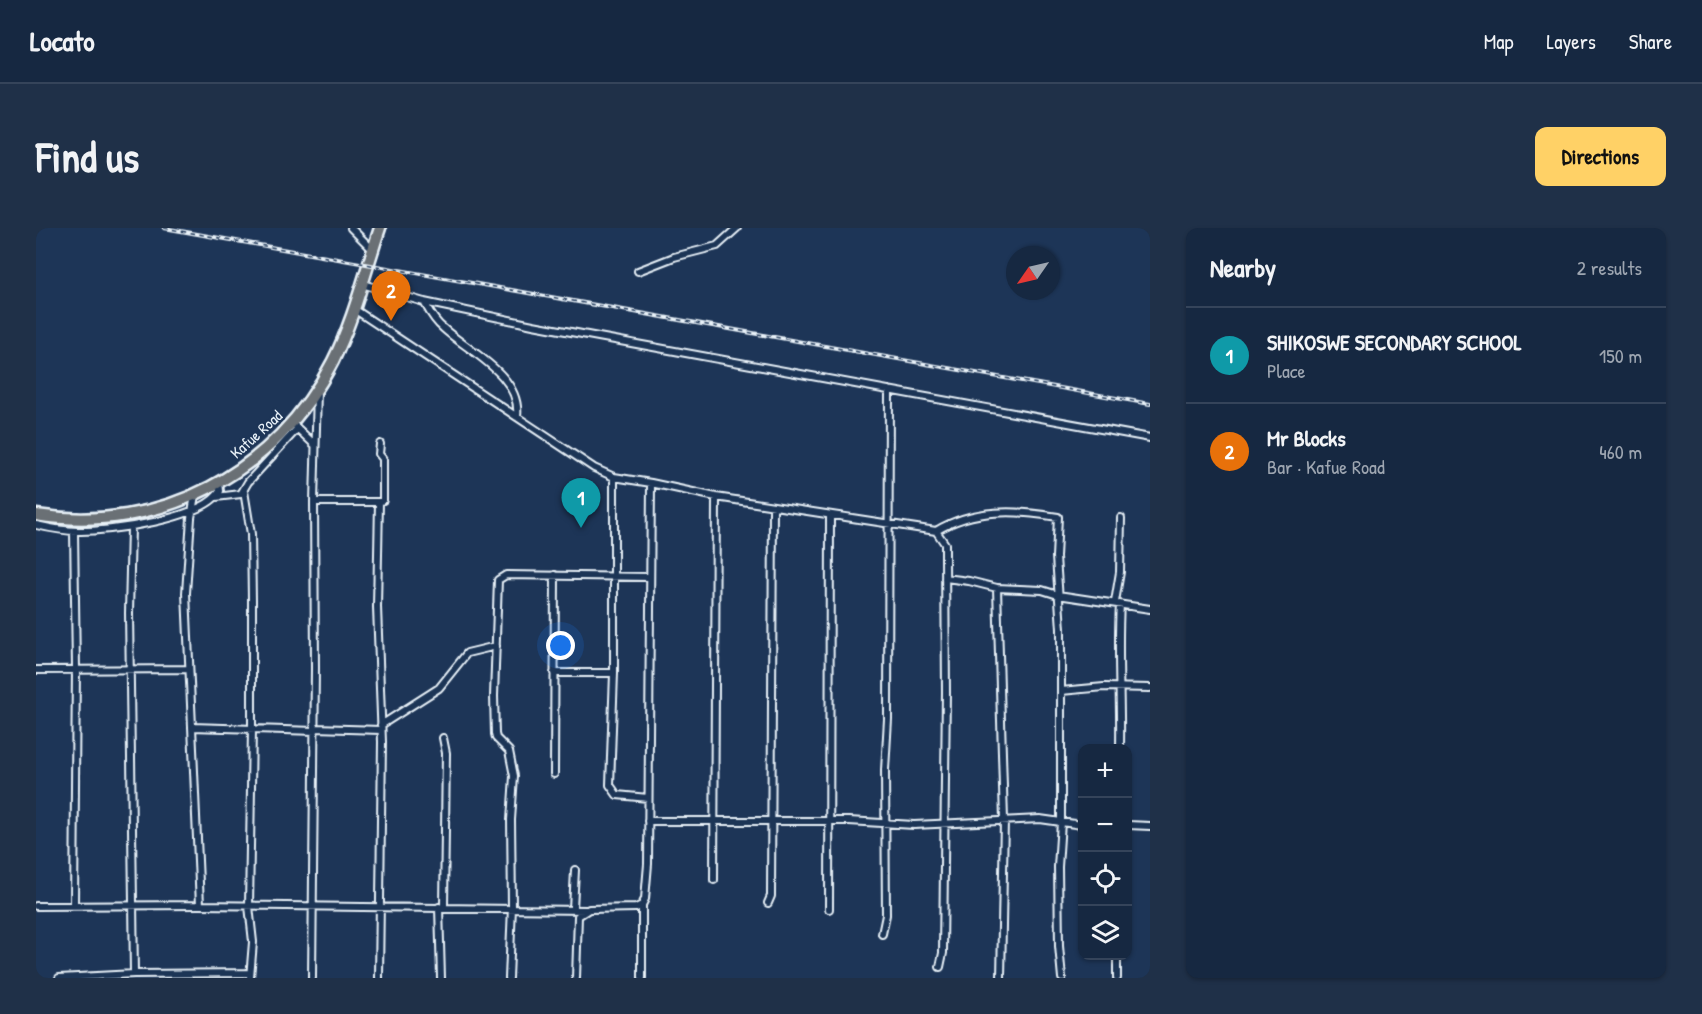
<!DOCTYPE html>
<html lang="en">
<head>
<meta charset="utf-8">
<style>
  :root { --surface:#162841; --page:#1f3048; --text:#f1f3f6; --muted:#9ea6b1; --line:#35445a; --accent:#ffd166 }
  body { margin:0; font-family:"Patrick Hand",sans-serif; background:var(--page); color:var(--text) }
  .controls { position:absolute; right:18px; bottom:18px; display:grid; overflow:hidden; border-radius:12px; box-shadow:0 2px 4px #0004 }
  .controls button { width:54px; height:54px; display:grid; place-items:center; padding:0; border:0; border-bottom:2px solid var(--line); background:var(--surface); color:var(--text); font:30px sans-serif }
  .compass { position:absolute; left:970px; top:18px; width:54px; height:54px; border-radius:50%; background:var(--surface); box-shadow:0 2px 4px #0004; rotate:236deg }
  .you { position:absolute; left:525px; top:418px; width:21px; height:21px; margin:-15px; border:4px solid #fff; border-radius:50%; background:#1a73e8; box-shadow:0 0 0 9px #1a73e833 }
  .badge { display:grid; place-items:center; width:39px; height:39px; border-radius:50%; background:var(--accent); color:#fff; font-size:20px; font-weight:700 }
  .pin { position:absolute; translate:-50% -50px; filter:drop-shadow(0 2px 3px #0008) }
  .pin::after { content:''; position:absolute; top:32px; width:21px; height:18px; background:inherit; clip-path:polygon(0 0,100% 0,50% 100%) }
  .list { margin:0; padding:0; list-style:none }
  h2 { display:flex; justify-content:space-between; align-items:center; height:78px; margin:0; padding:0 24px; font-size:26px }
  h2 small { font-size:20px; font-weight:400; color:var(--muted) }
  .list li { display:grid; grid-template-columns:39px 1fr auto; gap:18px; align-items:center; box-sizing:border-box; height:96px; padding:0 24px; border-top:2px solid var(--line) }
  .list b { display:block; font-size:22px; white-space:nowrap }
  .list p { margin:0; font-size:20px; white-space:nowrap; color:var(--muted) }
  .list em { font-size:20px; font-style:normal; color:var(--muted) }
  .icon { flex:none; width:33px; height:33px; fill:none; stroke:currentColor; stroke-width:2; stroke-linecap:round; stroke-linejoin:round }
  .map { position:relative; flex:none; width:1114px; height:750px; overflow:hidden; border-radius:12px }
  header { display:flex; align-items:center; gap:36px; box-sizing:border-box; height:84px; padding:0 30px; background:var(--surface); border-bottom:2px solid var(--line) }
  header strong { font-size:28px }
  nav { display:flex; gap:33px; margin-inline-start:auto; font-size:21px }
  .intro { display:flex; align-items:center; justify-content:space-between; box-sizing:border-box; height:144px; padding:0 36px }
  h1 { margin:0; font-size:42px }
  .button { padding:15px 27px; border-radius:12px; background:var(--accent); color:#111; font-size:21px; font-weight:700 }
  main { display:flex; gap:36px; padding:0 36px }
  aside { flex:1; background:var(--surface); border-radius:12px; box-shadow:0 2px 4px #0004 }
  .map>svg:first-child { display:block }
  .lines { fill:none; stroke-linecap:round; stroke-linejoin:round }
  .minor-casing { stroke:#e8f1f8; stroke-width:10 }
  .trunk-casing { stroke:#e8f1f8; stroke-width:15 }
  .minor { stroke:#1d3557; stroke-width:6 }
  .trunk { stroke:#6a7074; stroke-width:10 }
  .rail-casing { stroke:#e8f1f8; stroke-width:4 }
  .rail { stroke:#1d3557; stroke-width:1.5; stroke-dasharray:4.5; stroke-linecap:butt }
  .labels { text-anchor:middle; stroke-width:4.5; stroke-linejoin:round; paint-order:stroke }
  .street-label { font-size:16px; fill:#e8f1f8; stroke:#1d3557 }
</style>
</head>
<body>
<header>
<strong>Locato</strong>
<nav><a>Map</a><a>Layers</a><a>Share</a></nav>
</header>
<div class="intro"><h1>Find us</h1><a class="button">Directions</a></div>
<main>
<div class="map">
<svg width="1114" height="750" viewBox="0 0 1114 750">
  <rect width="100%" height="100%" fill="#1d3557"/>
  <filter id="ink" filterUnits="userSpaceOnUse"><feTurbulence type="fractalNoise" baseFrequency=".0167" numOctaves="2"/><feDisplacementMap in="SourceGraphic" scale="12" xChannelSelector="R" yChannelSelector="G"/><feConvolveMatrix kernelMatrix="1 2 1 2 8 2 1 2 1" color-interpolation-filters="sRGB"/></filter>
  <g filter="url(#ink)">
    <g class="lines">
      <defs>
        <path id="minor" d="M315,0l22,22
          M602,43l36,-14 43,-11 20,-18
          M326,56l62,18 109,23 617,113
          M388,74c5,9 10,19 19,26 26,24 79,47 74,89
          M318,81l240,159 20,9 37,6 -3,381 -3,35 -3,6 -6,3 -47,1 -11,7 -2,62
          M260,199l19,18
          M578,249v196l-4,112 7,10 31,3
          M615,255l65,14 220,34 9,13v13l1,135 -3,261 -3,14
          M208,263l7,43 1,66v129l-3,177 4,36 -3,36
          M159,267l-4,23 -5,75 14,312
          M180,269l25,-3 7,-12 49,-53
          M278,274h65l4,-2v-41l-4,-5 1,-10
          M0,297c13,3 27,6 41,6 31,1 127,-12 143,-40l-1,-9
          M95,299l-2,86 5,361
          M900,303c38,-23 79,-21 122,-14l-2,40 5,72v193l-3,45 1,79 3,32
          M909,350l24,3 28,7 45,2 16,5 92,14
          M961,360l7,232 -3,158
          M1079,374l5,-30 1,-54
          M0,442l153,-1
          M518,445h60
          M1025,463l43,-4 46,1
          M345,497l58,-37 28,-35 29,-7
          M156,499l123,4
          M279,500l66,2
          M407,510l3,15 -2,154
          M1084,520c1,-48 -3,-96 0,-144
          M518,546l1,-199
          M612,593h201l65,4 126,-6 42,6
          M1092,597l22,1
          M678,652l2,-383
          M732,675l3,-7 2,-390
          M606,677v73
          M0,678l164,-1 386,5
          M38,678l2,-238 -2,-137
          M403,679l2,71
          M537,681l2,-39
          M793,681l1,-394
          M846,706l4,-19 -1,-145 3,-51 1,-329
          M23,750l75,-4 116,-1
          M276,750l3,-310 -1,-166 3,-111
          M343,750l3,-236 -5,-135 2,-105
          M473,750l3,-71 -1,-87 3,-44 -5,-25 -13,-13 -1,-4 -1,-38 4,-116 8,-5 144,2
          M1081,750v-22"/>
        <path id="trunk" d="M0,287c124,20 241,-43 297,-154 21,-42 32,-89 47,-133"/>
      </defs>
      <use href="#minor" class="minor-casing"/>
      <use href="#trunk" class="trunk-casing"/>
      <use href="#minor" class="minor"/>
      <use href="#trunk" class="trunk"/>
      <defs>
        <path id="rail" d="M128,0l986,176"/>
      </defs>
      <use href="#rail" class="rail-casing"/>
      <use href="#rail" class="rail"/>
    </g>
  </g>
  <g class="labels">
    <g class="street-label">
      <text transform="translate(220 206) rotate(-42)" y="6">Kafue Road</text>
    </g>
  </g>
</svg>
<div class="controls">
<button>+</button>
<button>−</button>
<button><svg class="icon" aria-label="locate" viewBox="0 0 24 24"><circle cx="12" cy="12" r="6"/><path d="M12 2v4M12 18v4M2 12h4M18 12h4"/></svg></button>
<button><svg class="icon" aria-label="layers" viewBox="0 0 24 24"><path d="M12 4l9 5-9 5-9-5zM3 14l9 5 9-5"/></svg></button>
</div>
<svg class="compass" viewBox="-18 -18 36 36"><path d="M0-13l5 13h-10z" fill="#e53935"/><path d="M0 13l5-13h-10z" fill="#9ea6b1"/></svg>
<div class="you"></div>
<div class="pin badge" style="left:545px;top:300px;background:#0f9aa8">1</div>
<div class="pin badge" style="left:355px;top:93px;background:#e8710a">2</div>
</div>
<aside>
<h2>Nearby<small>2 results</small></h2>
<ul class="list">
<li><span class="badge" style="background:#0f9aa8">1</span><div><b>SHIKOSWE SECONDARY SCHOOL</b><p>Place</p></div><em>150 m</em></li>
<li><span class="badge" style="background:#e8710a">2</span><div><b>Mr Blocks</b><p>Bar · Kafue Road</p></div><em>460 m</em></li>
</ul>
</aside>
</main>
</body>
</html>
